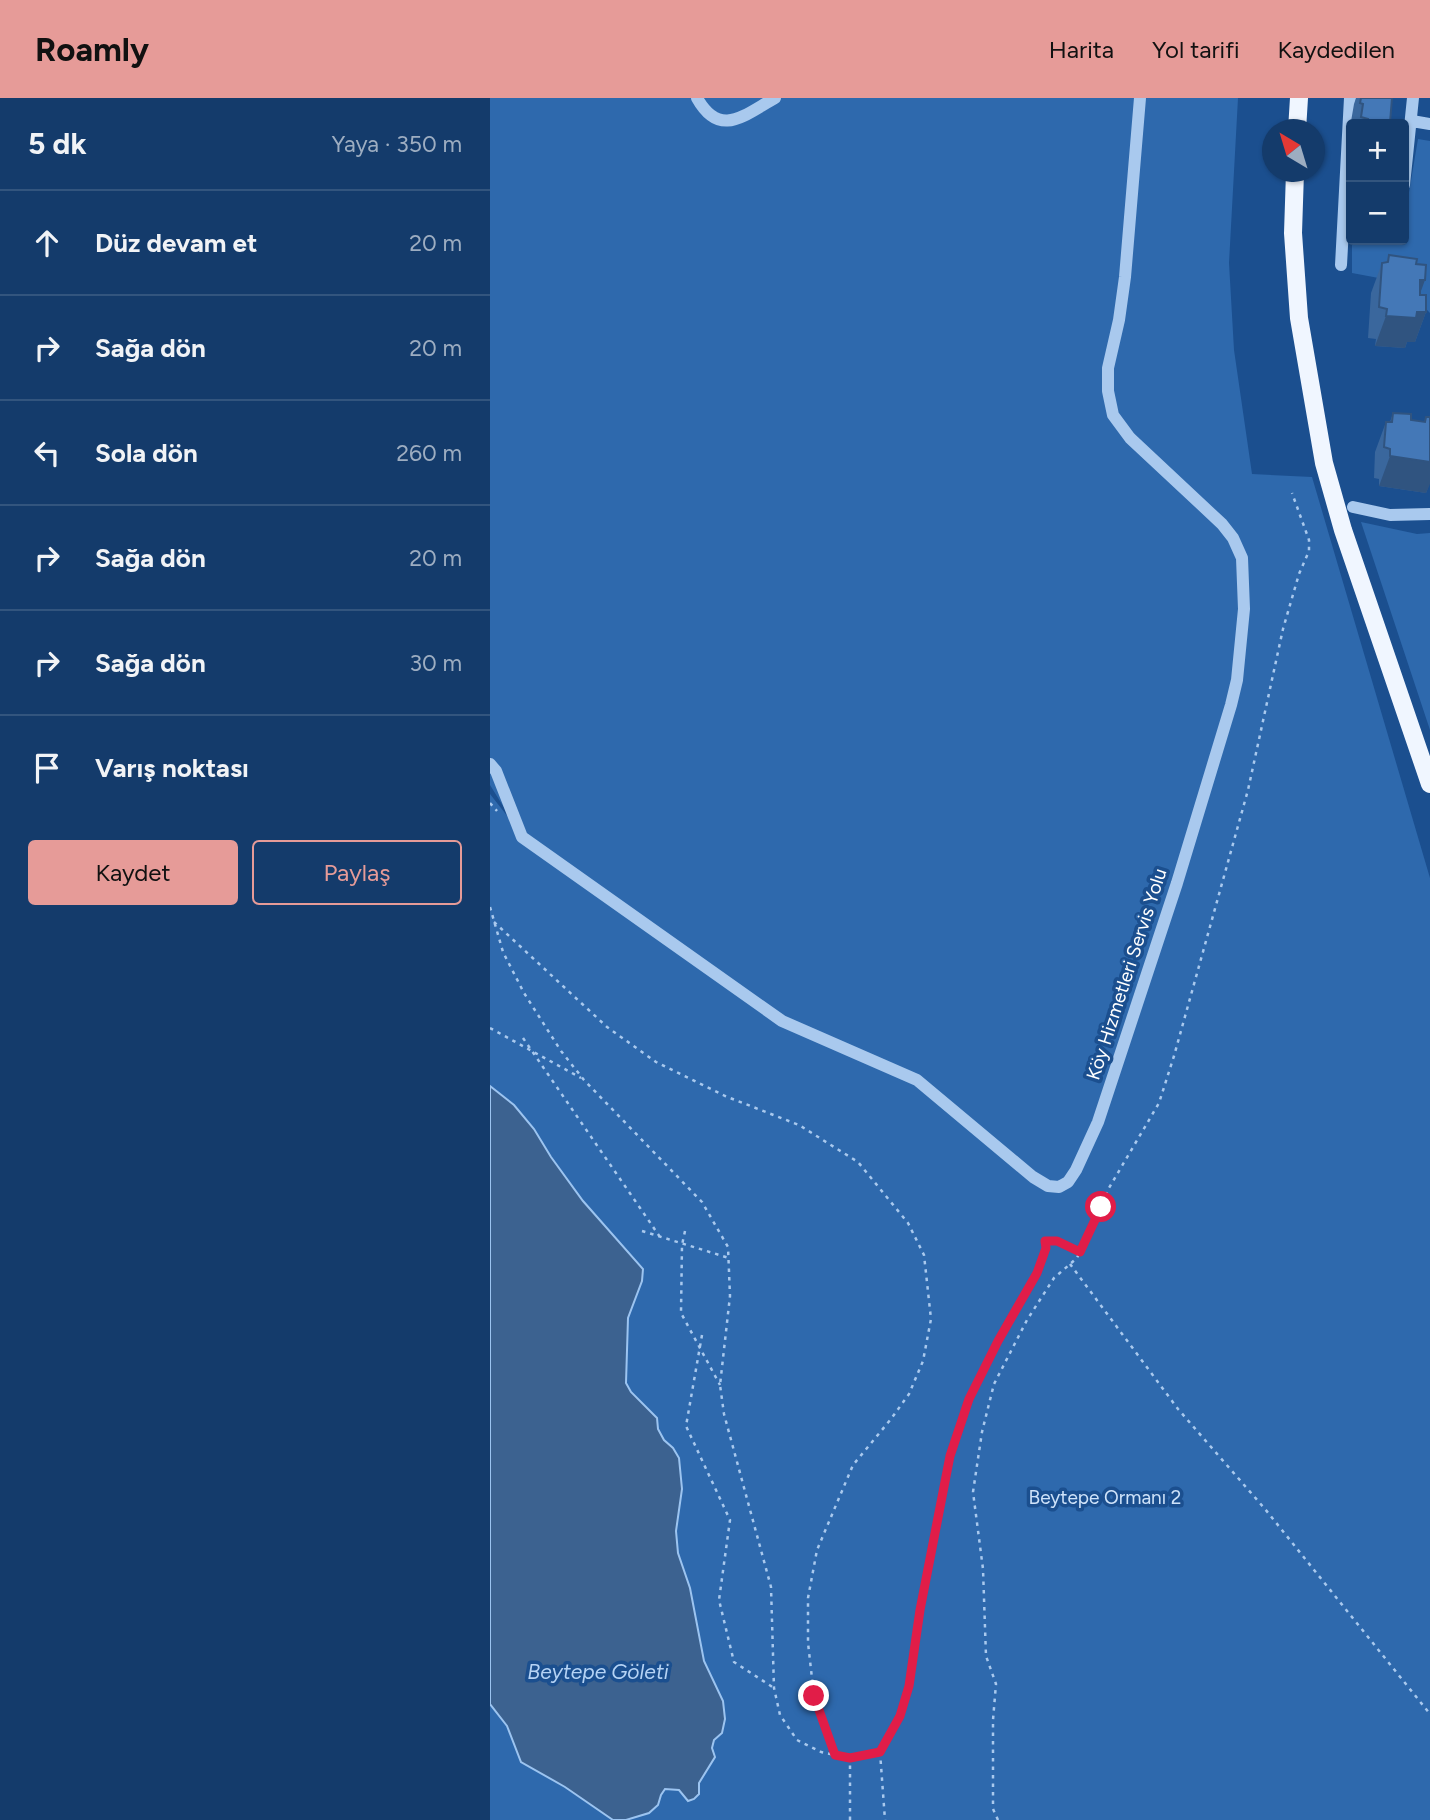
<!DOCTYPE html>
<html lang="tr">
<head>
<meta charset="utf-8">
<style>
  :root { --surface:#143b6b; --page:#1d4271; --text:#f1f3f6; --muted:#9dadc1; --line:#33557e; --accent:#e69b98 }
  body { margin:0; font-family:Figtree,sans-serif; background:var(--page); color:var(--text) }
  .controls { position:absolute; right:21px; top:21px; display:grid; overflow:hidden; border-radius:7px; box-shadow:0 2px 5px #0004 }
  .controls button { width:63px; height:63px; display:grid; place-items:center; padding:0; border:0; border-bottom:2px solid var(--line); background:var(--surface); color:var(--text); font:35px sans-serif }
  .compass { position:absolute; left:772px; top:21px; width:63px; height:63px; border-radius:50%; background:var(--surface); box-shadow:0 2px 5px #0004; rotate:322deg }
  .stop { position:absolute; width:21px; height:21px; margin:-16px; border:5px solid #e11d48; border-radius:50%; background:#fff }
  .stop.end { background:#e11d48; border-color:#fff; box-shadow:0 2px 7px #0008 }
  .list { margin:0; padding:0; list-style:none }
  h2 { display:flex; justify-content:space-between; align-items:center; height:91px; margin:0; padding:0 28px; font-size:30px }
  h2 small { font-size:23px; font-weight:400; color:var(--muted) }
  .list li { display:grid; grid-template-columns:46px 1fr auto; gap:21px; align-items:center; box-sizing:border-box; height:105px; padding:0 28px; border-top:2px solid var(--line) }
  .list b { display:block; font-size:26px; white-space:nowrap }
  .list em { font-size:23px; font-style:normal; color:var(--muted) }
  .actions { display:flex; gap:14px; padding:21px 28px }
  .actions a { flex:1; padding:16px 0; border:2px solid var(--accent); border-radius:7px; text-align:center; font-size:24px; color:var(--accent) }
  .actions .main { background:var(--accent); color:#111 }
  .icon { flex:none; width:38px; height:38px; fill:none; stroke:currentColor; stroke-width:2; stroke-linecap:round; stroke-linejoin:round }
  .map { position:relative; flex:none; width:940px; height:1722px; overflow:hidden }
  header { display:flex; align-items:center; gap:42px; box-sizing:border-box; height:98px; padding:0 35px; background:var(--accent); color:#111 }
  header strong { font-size:33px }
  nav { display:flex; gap:38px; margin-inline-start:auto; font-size:24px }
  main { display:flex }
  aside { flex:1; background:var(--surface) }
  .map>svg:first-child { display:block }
  .green { fill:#2e69ad }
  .water { fill:#3c6290; stroke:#9cc4f0; stroke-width:2 }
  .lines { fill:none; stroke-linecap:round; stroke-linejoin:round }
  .path { stroke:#a9c9ee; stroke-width:2.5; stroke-dasharray:3.5 5; stroke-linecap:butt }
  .minor { stroke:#a9c9ee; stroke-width:12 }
  .major { stroke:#f0f6ff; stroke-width:18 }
  .wall { fill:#3a679d }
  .shaded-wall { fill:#305480 }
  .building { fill:#4478b7; stroke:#305480; stroke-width:2 }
  .route { stroke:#e11d48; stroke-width:9 }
  .labels { text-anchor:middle; stroke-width:7; stroke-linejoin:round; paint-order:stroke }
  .street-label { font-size:19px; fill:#fff; stroke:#1b4f8f }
  .park-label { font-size:19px; fill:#cfe3fa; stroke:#1b4f8f }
  .water-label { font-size:21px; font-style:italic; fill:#b5d3f5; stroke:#1b4f8f }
</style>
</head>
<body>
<header>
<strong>Roamly</strong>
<nav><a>Harita</a><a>Yol tarifi</a><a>Kaydedilen</a></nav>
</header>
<main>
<aside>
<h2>5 dk<small>Yaya · 350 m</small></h2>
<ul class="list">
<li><svg class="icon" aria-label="ahead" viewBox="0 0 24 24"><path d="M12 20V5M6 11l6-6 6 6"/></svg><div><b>Düz devam et</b></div><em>20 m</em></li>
<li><svg class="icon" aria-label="right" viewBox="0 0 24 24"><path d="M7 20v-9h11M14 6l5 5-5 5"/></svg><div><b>Sağa dön</b></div><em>20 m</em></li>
<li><svg class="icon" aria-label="left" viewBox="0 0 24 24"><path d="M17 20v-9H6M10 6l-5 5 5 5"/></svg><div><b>Sola dön</b></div><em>260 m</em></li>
<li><svg class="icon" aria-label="right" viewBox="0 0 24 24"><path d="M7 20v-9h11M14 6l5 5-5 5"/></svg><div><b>Sağa dön</b></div><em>20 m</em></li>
<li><svg class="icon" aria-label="right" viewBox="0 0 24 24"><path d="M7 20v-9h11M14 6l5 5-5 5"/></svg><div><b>Sağa dön</b></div><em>30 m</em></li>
<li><svg class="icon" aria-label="arrive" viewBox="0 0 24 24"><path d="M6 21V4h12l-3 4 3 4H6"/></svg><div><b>Varış noktası</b></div></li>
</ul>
<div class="actions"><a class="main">Kaydet</a><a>Paylaş</a></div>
</aside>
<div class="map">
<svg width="940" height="1722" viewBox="0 0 940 1722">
  <rect width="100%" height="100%" fill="#1b4f8f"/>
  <path class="green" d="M0,0h748l-9,165 5,87 18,124 60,3 118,401v942h-940v-1026l26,33 -26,-42z
    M928,41l12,2v172l-30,-31 -48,-9v-33h52v-42h4z
    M871,424l56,12 13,-1v197z"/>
  <path class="water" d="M0,988l24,19 20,24 17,28 32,44 60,68 -1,12 -14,37 -2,65 5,9 26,26 1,11 6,11 9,8 6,10 3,31 -6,42 2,22 12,35 14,73 19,40 2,18 -3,14 -8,7 -2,8 3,9 -16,26v11l-5,5 -6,2 -9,-11 -14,-1 -4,6 -3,10 -9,8 -23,7h-13l-48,-33 -44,-25 -14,-36 -17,-22z"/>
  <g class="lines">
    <path class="path" d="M0,705l7,8
      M0,809l13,45 21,41 37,58 23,29 118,122 26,45 2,49 -10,89 4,29 47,173 3,101 6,27 17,25 24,12 29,6
      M4,824l113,105 49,35 69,34 74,29 59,37 50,61 16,32 7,64 -8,42 -14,33 -18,25 -38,46 -36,85 -9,48v45l6,53 21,59
      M0,930l91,50
      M33,940l137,199
      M152,1133l87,27
      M195,1133l-3,14 -1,68 39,72
      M580,1166l108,145 87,100 165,205
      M212,1237l-16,91 44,94 -11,80 15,62 40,26
      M390,1654l5,68
      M360,1722v-62l30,-6 20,-36 9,-30 12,-76 28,-154 20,-56 29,-59 39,-68 9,-25 -1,-7h12l23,11
      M508,1722l-5,-11v-89l3,-36 -10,-28 -3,-87 -10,-77 9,-60 12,-48 33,-64 27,-42 23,-20 32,-70 50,-85 15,-47 74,-266 35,-161 16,-55 10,-23v-11l-17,-47"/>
    <path class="minor" d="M207,0c23,41 47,17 78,0
      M922,23l18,3
      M914,87l9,-87
      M851,167l9,-167
      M863,409l37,8 40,-1
      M0,666l6,7 26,66 260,184 135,59 116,97 15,9 11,1 9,-5 8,-12 22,-48 79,-239 54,-178 6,-25 7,-71 -2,-51 -9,-20 -11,-14 -92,-86 -17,-23 -5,-24v-23l11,-48 6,-43 15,-179"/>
    <path class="major" d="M807,32l2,-32
      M805,74l-2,61 6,85 25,145 19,67 87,254"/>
  </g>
  <path class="wall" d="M866,0h36l-2,25 5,1h-44v9h-2l5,-29z
    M899,157l27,9 4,31 6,17 -11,30h-8l-2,6 -30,-2 1,-7 -8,-1 3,-45 11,-30 4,-1z
    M903,315l18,7 13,2 2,-5 3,68 -3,8 -47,-7v-7l-5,-1 1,-26 11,-30h4z"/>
  <path class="shaded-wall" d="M930,182h5l-11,30z
    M927,214h9l-11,30h-8l-2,6 -30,-2 11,-30z
    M900,358l40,6v22l-4,9 -47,-7z"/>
  <path class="building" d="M871,0h31l-2,25 5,1h-28l1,-5 -7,-2 2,-13 -3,-1z
    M899,157l28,4 -1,5 10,1 -1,15h-5v15h6v17h-9l-1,6 -30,-2 1,-7 -8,-2 3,-44 6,-1z
    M903,315l18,1v6l14,2 1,-5h4v45l-40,-6v-7l-6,-2 2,-25h6z"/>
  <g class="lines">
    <path class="route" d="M324,1598l21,59 15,3 30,-6 20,-36 9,-30 11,-76 30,-154 19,-57 29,-58 39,-68 9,-25 -1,-7h12l23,11 21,-45"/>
  </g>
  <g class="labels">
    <g class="street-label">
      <text transform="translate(636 876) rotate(-72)" y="7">Köy Hizmetleri Servis Yolu</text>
    </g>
    <g class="park-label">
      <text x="615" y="1406">Beytepe Ormanı 2</text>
    </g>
    <g class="water-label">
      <text x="108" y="1581">Beytepe Göleti</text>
    </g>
  </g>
</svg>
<div class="controls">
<button>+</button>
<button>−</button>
</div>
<svg class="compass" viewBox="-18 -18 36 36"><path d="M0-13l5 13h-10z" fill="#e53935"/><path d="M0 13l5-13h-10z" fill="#9dadc1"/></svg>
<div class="stop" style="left:611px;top:1109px"></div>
<div class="stop end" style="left:324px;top:1598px"></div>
</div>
</main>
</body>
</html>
